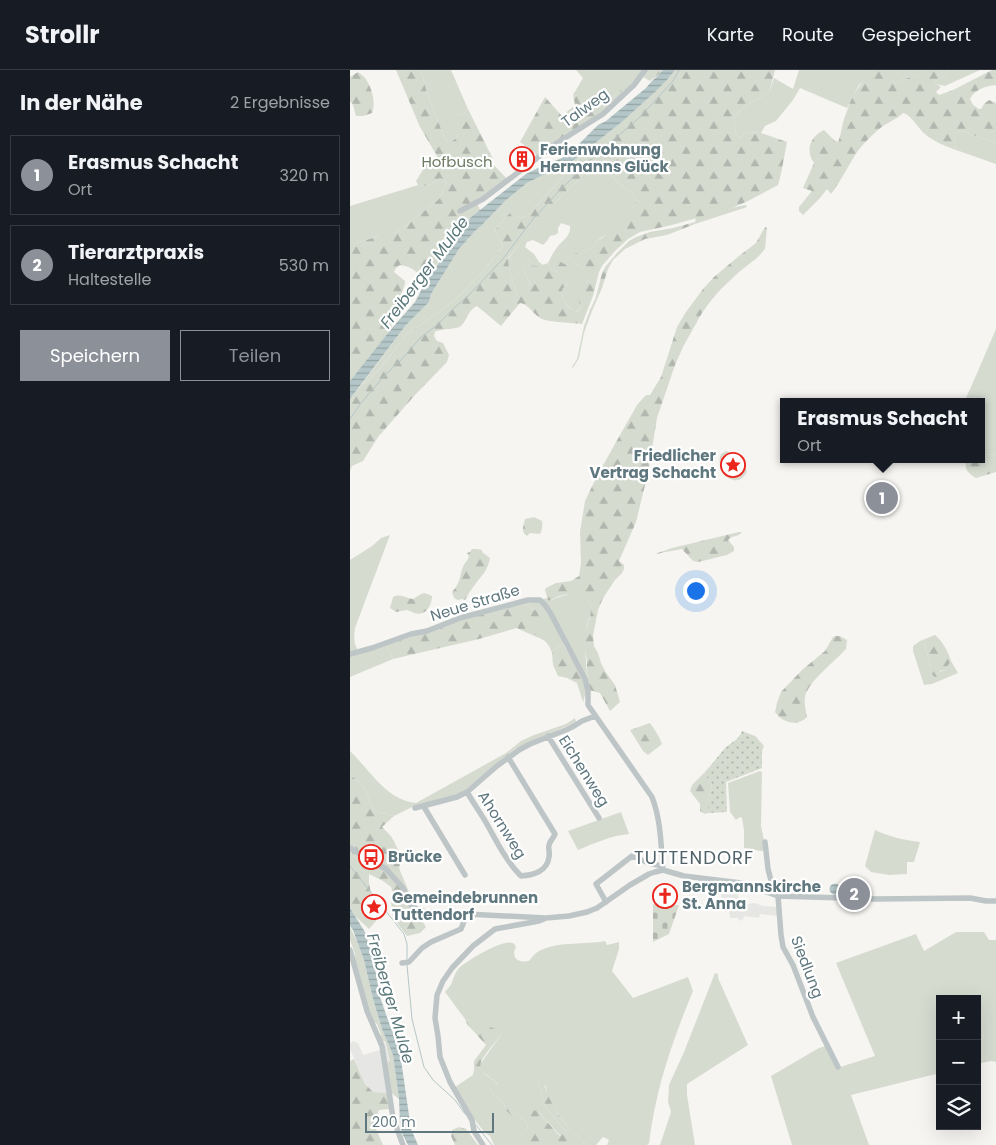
<!DOCTYPE html>
<html lang="de">
<head>
<meta charset="utf-8">
<style>
  :root { --surface:#171b24; --page:#20242c; --text:#f1f3f6; --muted:#9ea1a6; --line:#363941; --accent:#8c9099 }
  body { margin:0; font-family:Poppins,sans-serif; background:var(--page); color:var(--text) }
  .controls { position:absolute; right:15px; bottom:15px; display:grid; overflow:hidden; border-radius:0px; box-shadow:0 5px 20px #0002 }
  .controls button { width:45px; height:45px; display:grid; place-items:center; padding:0; border:0; border-bottom:1px solid var(--line); background:var(--surface); color:var(--text); font:25px sans-serif }
  .scale { position:absolute; left:15px; bottom:12px; width:129px; box-sizing:border-box; padding-left:5px; border:2px solid #5f777e; border-top:0; font-size:14px; line-height:18px; white-space:nowrap; color:#5f777e; -webkit-text-stroke:4px #fff; paint-order:stroke }
  .you { position:absolute; left:345px; top:520px; width:18px; height:18px; margin:-12px; border:4px solid #fff; border-radius:50%; background:#1a73e8; box-shadow:0 0 0 8px #1a73e833 }
  .badge { display:grid; place-items:center; width:32px; height:32px; border-radius:50%; background:var(--accent); color:#fff; font-size:16px; font-weight:700 }
  .pin { position:absolute; translate:-50% -50%; border:2px solid #fff; box-shadow:0 1px 5px #0006 }
  .popup { position:absolute; left:430px; top:328px; width:205px; height:65px; box-sizing:border-box; display:grid; place-content:center; border-radius:0px; background:var(--surface); filter:drop-shadow(0 1px 4px #0005); font-size:16px; white-space:nowrap; color:var(--muted) }
  .popup b { font-size:19px; color:var(--text) }
  .popup::after { content:''; position:absolute; left:50%; top:100%; margin-left:-10px; border:10px solid transparent; border-top-color:var(--surface) }
  .list { margin:0; padding:0; list-style:none }
  h2 { display:flex; justify-content:space-between; align-items:center; height:65px; margin:0; padding:0 20px; font-size:21px }
  h2 small { font-size:16px; font-weight:400; color:var(--muted) }
  .list li { display:grid; grid-template-columns:32px 1fr auto; gap:15px; align-items:center; box-sizing:border-box; height:80px; margin:0 10px 10px; padding:0 10px; border:1px solid var(--line); border-radius:0px }
  .list b { display:block; font-size:19px; white-space:nowrap }
  .list p { margin:0; font-size:16px; white-space:nowrap; color:var(--muted) }
  .list em { font-size:16px; font-style:normal; color:var(--muted) }
  .actions { display:flex; gap:10px; padding:15px 20px }
  .actions a { flex:1; padding:11px 0; border:1px solid var(--accent); border-radius:0px; text-align:center; font-size:18px; color:var(--accent) }
  .actions .main { background:var(--accent); color:#fff }
  .icon { flex:none; width:28px; height:28px; fill:none; stroke:currentColor; stroke-width:2; stroke-linecap:round; stroke-linejoin:round }
  .map { position:relative; flex:none; width:646px; height:1075px; overflow:hidden }
  header { display:flex; align-items:center; gap:30px; box-sizing:border-box; height:70px; padding:0 25px; background:var(--surface); border-bottom:1px solid var(--line) }
  header strong { font-size:24px }
  nav { display:flex; gap:28px; margin-inline-start:auto; font-size:18px }
  main { display:flex }
  aside { flex:1; background:var(--surface) }
  .map>svg:first-child { display:block }
  .built { fill:#e6e6e5 }
  .grass { fill:#d6dbd0 }
  .forest { fill:url(#forest-firs); fill-rule:evenodd }
  .cemetery { fill:url(#cemetery-stones) }
  .park { fill:url(#park-dots) }
  .water { fill:url(#water-rules) }
  .lines { fill:none; stroke-linecap:round; stroke-linejoin:round }
  .stream { stroke:#b4c6c7; stroke-width:1 }
  .minor { stroke:#bec5c7; stroke-width:5.5 }
  .labels { text-anchor:middle; stroke-width:4.5; stroke-linejoin:round; paint-order:stroke }
  .street-label { font-size:15px; fill:#5f777e; stroke:#fff }
  .poi-label { font-size:15px; font-weight:bold; fill:#5f777e; stroke:#fff; text-anchor:start }
  .park-label { font-size:15px; fill:#6c7b62; stroke:#fff }
  .water-label { font-size:16px; font-style:italic; fill:#5a787a; stroke:#fff }
  .quarter-label { font-size:18px; letter-spacing:1px; fill:#516369; stroke:#fff }
</style>
</head>
<body>
<header>
<strong>Strollr</strong>
<nav><a>Karte</a><a>Route</a><a>Gespeichert</a></nav>
</header>
<main>
<aside>
<h2>In der Nähe<small>2 Ergebnisse</small></h2>
<ul class="list">
<li><span class="badge">1</span><div><b>Erasmus Schacht</b><p>Ort</p></div><em>320 m</em></li>
<li><span class="badge">2</span><div><b>Tierarztpraxis</b><p>Haltestelle</p></div><em>530 m</em></li>
</ul>
<div class="actions"><a class="main">Speichern</a><a>Teilen</a></div>
</aside>
<div class="map">
<svg width="646" height="1075" viewBox="0 0 646 1075">
  <defs>
    <pattern id="forest-firs" width="22" height="20" patternUnits="userSpaceOnUse" patternTransform="scale(1.25)"><rect width="22" height="20" fill="#d6dbd0"/><path d="M5 1l3.5 6h-7zM16 11l3.5 6h-7z" fill="#b1b6ae"/></pattern>
    <pattern id="cemetery-stones" width="16" height="16" patternUnits="userSpaceOnUse" patternTransform="scale(1.25)"><rect width="16" height="16" fill="#d6dbd0"/><path d="M2 7V4a2 2 0 0 1 4 0v3zM10 15v-3a2 2 0 0 1 4 0v3z" fill="#b1b6ae"/></pattern>
    <pattern id="park-dots" width="8" height="8" patternUnits="userSpaceOnUse" patternTransform="scale(1.25)"><rect width="8" height="8" fill="#d6dbd0"/><path d="M2 2h.1M6 6h.1" fill="none" stroke="#b1b6ae" stroke-width="1.8" stroke-linecap="round"/></pattern>
    <pattern id="water-rules" width="6" height="5" patternUnits="userSpaceOnUse" patternTransform="scale(1.25)"><rect width="6" height="5" fill="#b4c6c7"/><path d="M0 2.5h6" fill="none" stroke="#96a6a7"/></pattern>
  </defs>
  <rect width="100%" height="100%" fill="#f6f5f1"/>
  <path class="built" d="M370,813l16,3 3,14 8,4 8,-1 8,3 15,1v9l-18,-2 -1,4 -14,-2 -4,5 -4,-3h-7l-1,-7 -3,-1 -1,-8 -3,-1z
    M3,971l5,2 5,12 17,-5 2,-9h2l6,20 -3,32 -14,-1 -8,-8 -15,-35v-6z"/>
  <path class="grass" d="M71,0h30l17,39 -4,4 -6,2c1,10 3,24 -8,27l-5,-3 -18,-46z
    M226,0h67l-17,20 -9,2 -12,15 -2,1 -25,-12 -5,-1 10,-17z
    M449,0h70l-5,10 -5,5 -12,23 -47,-20 -7,12 -17,21 -11,5 -4,7 -15,-1 -6,6 -5,-6c1,-5 -1,-9 -1,-13 1,-8 27,-23 35,-26l5,-15 19,11z
    M540,0h28l1,2 -3,4 -12,3 -9,4 -4,-4z
    M599,0h31l-35,16 -10,-2 1,-3c5,-4 11,-4 13,-11z
    M611,61l35,12v21l-40,-14 -2,-11 4,-7z
    M239,78l-61,67 -5,3 -6,-2 -9,-1 -13,15 2,6 6,10 -19,24 -22,23 -11,10 -44,31 -26,33 -15,16 -4,1 44,-59 23,-23 2,-8 28,-45 16,-18 7,-6 23,-24 22,-18 47,-23z
    M248,95l9,5 11,13 11,7 7,9c-1,4 -1,6 -3,8 -6,10 -27,29 -37,34l-1,4 -22,16 9,7 7,8 -9,28 1,4 -5,4c-9,-5 -17,-13 -13,-24l7,-5 -11,-13 -3,2 -5,-3 -3,-6c2,-5 5,-10 8,-14 5,-8 15,-12 14,-23l-9,-3 -3,5v5l-3,2 -5,1 -3,5 -4,4 -10,-5 -6,2 -2,5 9,7 5,8 4,3 -4,1 -12,-1 -4,3 7,16 -10,13 -3,-2 -8,-27 -1,-9 8,-11 27,-30 13,-16 36,-36z
    M90,108l7,5 -8,16 -32,26 -17,11h-11l-29,9v-39l68,-21 10,1z
    M396,135l1,2 -52,17 1,-9z
    M240,240l2,1 -8,22 -5,25 -6,10 -1,-1 5,-8 7,-33z
    M41,252l1,6 -4,6 -38,47v-25l2,10z
    M646,259v127l-6,-2 -9,2v-54h-17l7,-15z
    M376,381c10,4 19,10 21,21 -12,21 -33,-2 -26,-18z
    M536,416l6,2 4,11 -4,9 -11,4 -14,-12 -3,-4 12,-7z
    M40,465l-35,93c-1,11 -2,16 5,25l26,-8 7,14 -43,18v-117l22,-14 9,-8z
    M223,523c7,2 14,3 17,10 4,8 -3,19 -4,27 -3,16 1,33 1,48l-17,-30 -7,-4 -6,3 -5,6c-5,-15 -11,-14 -24,-19l8,2 1,-25 -14,-7 24,-6 1,2 1,1 7,-3z
    M575,569l-1,4 7,24v7l1,1 13,-5 6,-9 7,12 -26,11 -8,1 -11,-34v-5l7,-5z
    M225,648l1,4 -61,27 -19,15 -32,27 -7,4 -43,11 -20,10 -20,-5 -10,-24 -14,-13v-23c20,19 36,49 66,52l90,-50 15,-12 13,-6 32,-11z
    M410,701l2,1 -1,54 5,24 -5,1 -17,-3v-18l-2,-12 -2,-1 -4,3 -6,-8 -2,-29z
    M271,742l8,22c-19,2 -34,9 -51,16l-10,-19z
    M525,760c15,7 29,10 45,12l-6,20h-7v12l-18,1 -18,-3 -6,-6z
    M0,857l8,16 6,17 9,39 9,30 11,26 6,44 -9,-7 -4,-29 4,-2 -5,-20h-3l-2,-5 1,-2 -4,-10 -3,-2 -5,-12 -15,-52 1,-4 -5,-14z
    M606,862h28l5,8h7v122l-5,-1 -14,3v-65h-37v74l-89,22 18,50h-77l-21,-69 48,-28 7,-2 11,22 38,-12 -39,-93 80,-29 8,17z
    M255,871l2,4 12,-3v7l-7,22 21,27 55,-21 5,14c-21,51 -37,97 -44,152l-2,2h-40l2,-5 -6,-3 -7,8h-8l-4,-2 -8,-9 -5,-3 -19,-25 -5,-11 -1,-8 -11,-12 3,6 7,25 21,26 -5,4 -24,-25 -19,3 -7,-5 -5,-6 -9,-20 -13,-10 -3,-4v-6l21,-30 -37,-14 -20,-27c2,-3 6,-6 7,-10 2,-5 3,-9 7,-14 6,-6 50,-34 56,-23 2,3 -1,5 -1,8 1,9 8,9 15,8 3,-4 7,-9 12,-11 20,-9 43,-5 64,-9z
    M365,903l3,1v4l30,67 -61,39v11l8,50h-35l11,-33 -3,-10 1,-17 15,-33z
    M124,999l17,20 3,7 9,6 3,8 14,7 8,7 -1,6 -9,5 -3,10h-21l-4,-9c-10,-5 -29,-37 -35,-49l18,-12z"/>
  <path class="forest" d="M46,0h25l6,23 18,46 5,3c10,-3 9,-13 5,-21l3,-6 6,-2 4,-4 25,50 -2,3 17,18 -31,23 3,7 -9,7 -5,6 -15,9 -6,7 -4,9v10l-15,23c-7,-8 -15,-15 -26,-16l-4,3 -2,4 11,9v3l-8,22 -7,11 1,5 -39,45 -2,-11v-111l29,-9h11l17,-11 32,-26 8,-16 -7,-5 -12,8 -10,-1 -2,-4 11,-18 9,-4 1,-3 -17,-29z
    M297,0h16l-4,4 -9,7 -7,-4z
    M325,0h100l-6,23c-8,3 -34,18 -35,26 0,4 2,8 1,13l5,6 6,-6 15,1 26,9 -6,32 -3,11 -30,16 -16,7 -60,17 -32,7 -12,7 -13,12 -13,15 -3,6 -6,24 -11,28c-9,-1 -33,-2 -40,-5 -9,-4 -12,-14 -22,-16l-19,23 -24,-20c-9,4 -9,12 -15,19 -4,5 -20,3 -27,7l-1,4 3,5 6,2 6,12 -2,7 -32,33 -37,42 -15,24 -11,5 -2,5v-72l12,-15 4,-1 15,-16 26,-33 44,-31 11,-10 22,-23 19,-24 -6,-10 -2,-6 13,-15 4,-3 5,4 6,2 5,-3 61,-67 34,-27 32,-29 12,-12zM248,95l9,5 11,13 11,7 7,9 -2,7 -32,32 -6,3 -1,4 -14,10 -5,-2 -4,3 1,5 9,7 6,8 -1,7 -7,3 -3,9 4,13 -4,4c-10,-4 -18,-13 -14,-24l7,-5 3,-8 -7,-10 -7,-4 -2,2 2,7 -3,2 -5,-3 -3,-6 -9,3 -12,-1 -4,3 7,16 -11,12 -2,-1 -8,-27 -1,-10 8,-10 28,-30 12,-16 36,-36z
    M519,0h21l3,3 -2,6 4,4 9,-4 12,-3 2,-4v-2h31c-2,7 -8,7 -13,11l-1,2 6,4 -5,5 3,3 14,-5 39,-20h4v15c-10,1 -21,4 -26,14l3,6 6,4h2l3,-5 5,-4 7,3v40l-35,-12 -3,1 -4,7 2,11c-11,-4 -21,-8 -30,-15 -8,-6 -14,-20 -23,-22 -7,7 -18,10 -26,18 -7,6 -19,18 -23,26 -8,13 -14,25 -23,37l-4,-5 -7,9 -17,17 -4,-4v-4l13,-16 -9,-3 11,-25c-9,-12 -4,-27 10,-33l11,11 3,1c2,-5 3,-9 4,-15 1,-6 4,-13 6,-19 4,-14 15,-25 21,-38z
    M8,2c3,2 7,5 9,9 5,8 9,22 5,32l-9,3h-7l-3,-11 -3,-4v-24z
    M272,20l4,1 -24,22 -65,43 -3,-4 -14,-10 25,-45 17,19 13,-11 -2,-10 5,1 13,-4 12,16 2,-1 12,-15z
    M345,152v2l-28,11 -22,4 -20,10 -12,11 -5,9 -6,19 -10,23 -2,-1 6,-13 6,-24 3,-6 12,-14 12,-12 7,-4 14,-5 23,-4z
    M415,157l2,1 -2,21 -7,8 -19,15 -17,16 -10,11 -10,14 -18,32 -9,20 -18,53 -9,55 -12,49 -17,39 5,4v4l-2,4 -7,7 -12,18 -5,12 -5,26 1,10 4,7 3,10 4,8 10,14 5,17 -10,9 -10,-18 -11,-3c-2,-9 -2,-18 -2,-27 -1,-8 -3,-16 -3,-24 1,-10 7,-20 7,-30 1,-5 -2,-8 -5,-10 -10,-9 -26,-4 -37,2l-1,-1 -3,-10 1,-2 10,-5 15,-2 8,-5 2,-13 -1,-31 5,-31 13,-27 39,-69 9,-10h4l11,-18 16,-50 9,-15 17,-23 11,-12 25,-21 17,-13z
    M640,384l6,2v16l-20,6c-7,-4 -13,-9 -9,-18l14,-1v-3z
    M184,447l8,4c1,4 0,9 -2,13l-10,-1 -3,3c-7,-4 -3,-11 -2,-17z
    M389,462h3c-3,5 -10,3 -14,8l6,7v4l-7,4 -29,7 -5,-1 -11,-12 -27,5 17,-6z
    M122,479h5l5,1v2l8,6c-1,5 -3,11 -6,15 -7,9 -14,17 -19,27l-3,-1 -4,1 -4,-2 -2,-6c7,-7 8,-15 10,-23 1,-4 5,-8 7,-12l-2,-4 3,-1z
    M75,523l7,3c0,9 -6,21 -18,17 -2,-1 -4,-2 -7,-3l-11,2 -6,-4 3,-11c7,-4 13,1 20,2l8,-5z
    M173,534l14,7 6,17 1,6 -2,2c-10,0 -17,-4 -25,-8l-38,11 -86,20 -7,-14 85,-28z
    M585,565c8,7 13,16 16,26l-6,9 -5,1 -2,5 -3,1 -4,-3v-7l-7,-24 1,-4z
    M486,566h4l7,4 -1,9c-11,12 -39,34 -41,48 -1,7 1,14 2,20 -9,10 -25,6 -32,-5l2,-9 4,-11 21,-22 23,-19 8,-14z
    M213,574l15,26 9,19 -4,13 -6,-19 -10,-5 -9,-2 -5,-11 -1,-12 5,-6z
    M300,653c5,7 9,13 12,21l-14,11 -5,-4 -13,-21z
    M354,703l8,11 -4,18v11l-3,1 -5,-3v-7l-10,-13 2,-6z
    M0,704l14,13 10,24 20,5 -12,11 9,9 11,21 -3,11 20,48 7,11 -6,6 -13,3 -14,-18 -2,-17 2,-8 -2,-6 -8,-6 -14,-7v9l7,38 -7,8 -14,-13 -5,-8z
    M115,949l37,12v2c-5,7 -18,22 -21,29 -1,3 0,8 3,11 4,5 11,7 15,13 8,13 4,18 19,28l5,-7 14,4 23,25 6,-4 -21,-26 -7,-25 -8,-14 1,-1 12,16 5,13 7,15 16,21 5,3 8,9 4,2h-73c0,-8 4,-13 12,-15l1,-6 -8,-7 -8,-1 -6,-6 -3,-8 -9,-6 -3,-7 -3,-2 -14,-18v-8l12,-16 -19,-21z
    M4,989l11,25 8,8 14,1 2,16 -10,1 -4,12 1,7 7,16h-33v-84z
    M109,1057l7,2 12,16h-23l-4,-9 1,-6z"/>
  <path class="cemetery" d="M303,834l26,1 -10,29 -16,8z"/>
  <path class="park" d="M392,661l13,5 9,10 -2,5v17l-36,14 1,30 -19,1v-11l4,-18 -8,-11c8,-8 14,-17 21,-25 7,-6 14,-8 17,-17z"/>
  <path class="water" d="M313,0h12l-8,10 -12,12 -32,29 -49,39 -47,23 -22,18 -23,24 -7,6 -16,18 -28,45 -2,8 -23,23 -56,74v-18l42,-53 23,-26 11,-21 45,-64 55,-43 16,-8 20,-8 16,-13 20,-20 8,-4 40,-33c5,-7 11,-11 17,-18z
    M479.5 819a5.5 5.5 0 1 1 11 0a5.5 5.5 0 1 1-11 0Z
    M0,838l15,24 9,31 6,34 10,29 9,20 12,83 7,16h-10l-6,-12 -2,-8 -1,-26 -6,-44 -11,-26 -9,-30 -9,-39 -11,-30 -3,-4z"/>
  <g class="lines">
    <path class="stream" d="M0,349l11,-16 25,-29 16,-15 18,-21 17,-13 17,-17 13,-11 35,-37 31,-41 29,-31 35,-34 43,-37 33,-36 6,-11
      M0,796l54,68 3,10v15
      M57,895l5,54 12,48 9,13 22,20 10,14
      M126,1055l16,20"/>
    <path class="minor" d="M110,141l23,-12 74,-56 46,-29 31,-29 11,-15
      M0,584l22,-6 39,-14 16,-3 33,-13 68,-18h12l5,5 6,9 34,65 3,12v14l64,92c9,23 9,49 11,73
      M198,666l51,82
      M117,722c7,12 15,23 21,34 10,18 19,36 33,50 12,-1 26,-4 28,-19 1,-4 -1,-9 0,-12 1,-5 5,-7 6,-11l-47,-77
      M74,737l41,68
      M65,738l42,-11 10,-5 30,-26 22,-16 11,-6 36,-14 8,-4 8,-5 13,-5
      M415,772l3,27 5,19 5,8 3,39 2,12 10,18 20,52 25,50
      M0,778l36,21 17,19 8,17 6,4 9,3 120,6 23,-2 18,-4 10,-4 33,-23 19,-11 6,-2 8,-2 21,6 57,7 37,13 97,3 95,-1 16,3h10
      M256,832l-10,-18 36,-28 17,7 13,3
      M0,880l17,61 15,35 11,72 10,27
      M52,893l7,-1 13,-14 9,-6 30,-13 4,-10 1,-6
      M133,1075l-9,-14 -2,-11 -22,-38 -10,-25 -2,-21 -3,-18 2,-23 6,-14 9,-13 21,-22 22,-17 44,-8 5,-2"/>
  </g>
  <defs>
    <symbol id="building-ring" viewBox="-11 -11 22 22"><circle r="9.5" fill="#fff" stroke="#ea261d" stroke-width="1.5"/><path d="M-4-6H4V6H1V3H-1V6H-4ZM-2.5-4.3h1.7v1.8h-1.7ZM.8-4.3h1.7v1.8H.8ZM-2.5-1h1.7V.8h-1.7ZM.8-1h1.7V.8H.8Z" fill="#ea261d"/></symbol>
    <symbol id="sight-ring" viewBox="-11 -11 22 22"><circle r="9.5" fill="#fff" stroke="#ea261d" stroke-width="1.5"/><path d="M0-6L1.8-2.2L6-1.7L2.9 1.2L3.7 5.4L0 3.3L-3.7 5.4L-2.9 1.2L-6-1.7L-1.8-2.2Z" fill="#ea261d"/></symbol>
    <symbol id="bus-ring" viewBox="-11 -11 22 22"><circle r="9.5" fill="#fff" stroke="#ea261d" stroke-width="1.5"/><path d="M-5-6H5V4H4V6H2V4H-2V6H-4V4H-5ZM-3.5-4V0h7V-4ZM-3.5 1.2v1.5H-2V1.2ZM2 1.2v1.5H3.5V1.2Z" fill="#ea261d"/></symbol>
    <symbol id="church-ring" viewBox="-11 -11 22 22"><circle r="9.5" fill="#fff" stroke="#ea261d" stroke-width="1.5"/><path d="M-1.2-6h2.4v3.5h3.3v2.4h-3.3V6h-2.4V-.1h-3.3v-2.4h3.3Z" fill="#ea261d"/></symbol>
  </defs>
  <g fill-rule="evenodd">
    <use href="#building-ring" x="158" y="75" width="28" height="28"/>
    <use href="#sight-ring" x="369" y="381" width="28" height="28"/>
    <use href="#bus-ring" x="7" y="773" width="28" height="28"/>
    <use href="#church-ring" x="301" y="812" width="28" height="28"/>
    <use href="#sight-ring" x="10" y="823" width="28" height="28"/>
  </g>
  <g class="labels">
    <g class="street-label">
      <text transform="translate(235 38) rotate(-36)" y="5">Talweg</text>
      <text transform="translate(125 533) rotate(-17)" y="5">Neue Straße</text>
      <text transform="translate(234 701) rotate(58)" y="5">Eichenweg</text>
      <text transform="translate(152 755) rotate(58)" y="5">Ahornweg</text>
      <text transform="translate(457 897) rotate(69)" y="5">Siedlung</text>
    </g>
    <g class="poi-label">
      <text x="190" y="85">Ferienwohnung<tspan x="190" dy="17">Hermanns Glück</tspan></text>
      <text x="366" y="391" text-anchor="end">Friedlicher<tspan x="366" dy="17">Vertrag Schacht</tspan></text>
      <text x="38" y="792">Brücke</text>
      <text x="332" y="822">Bergmannskirche<tspan x="332" dy="17">St. Anna</tspan></text>
      <text x="42" y="833">Gemeindebrunnen<tspan x="42" dy="17">Tuttendorf</tspan></text>
    </g>
    <g class="park-label">
      <text x="107" y="97">Hofbusch</text>
    </g>
    <g class="water-label">
      <text transform="translate(74 202) rotate(-53)" y="6">Freiberger Mulde</text>
      <text transform="translate(41 928) rotate(74)" y="6">Freiberger Mulde</text>
    </g>
    <g class="quarter-label">
      <text x="344" y="794">TUTTENDORF</text>
    </g>
  </g>
</svg>
<div class="controls">
<button>+</button>
<button>−</button>
<button><svg class="icon" aria-label="layers" viewBox="0 0 24 24"><path d="M12 4l9 5-9 5-9-5zM3 14l9 5 9-5"/></svg></button>
</div>
<div class="scale">200 m</div>
<div class="you"></div>
<div class="pin badge" style="left:532px;top:428px">1</div>
<div class="popup"><b>Erasmus Schacht</b>Ort</div>
<div class="pin badge" style="left:504px;top:824px">2</div>
</div>
</main>
</body>
</html>
